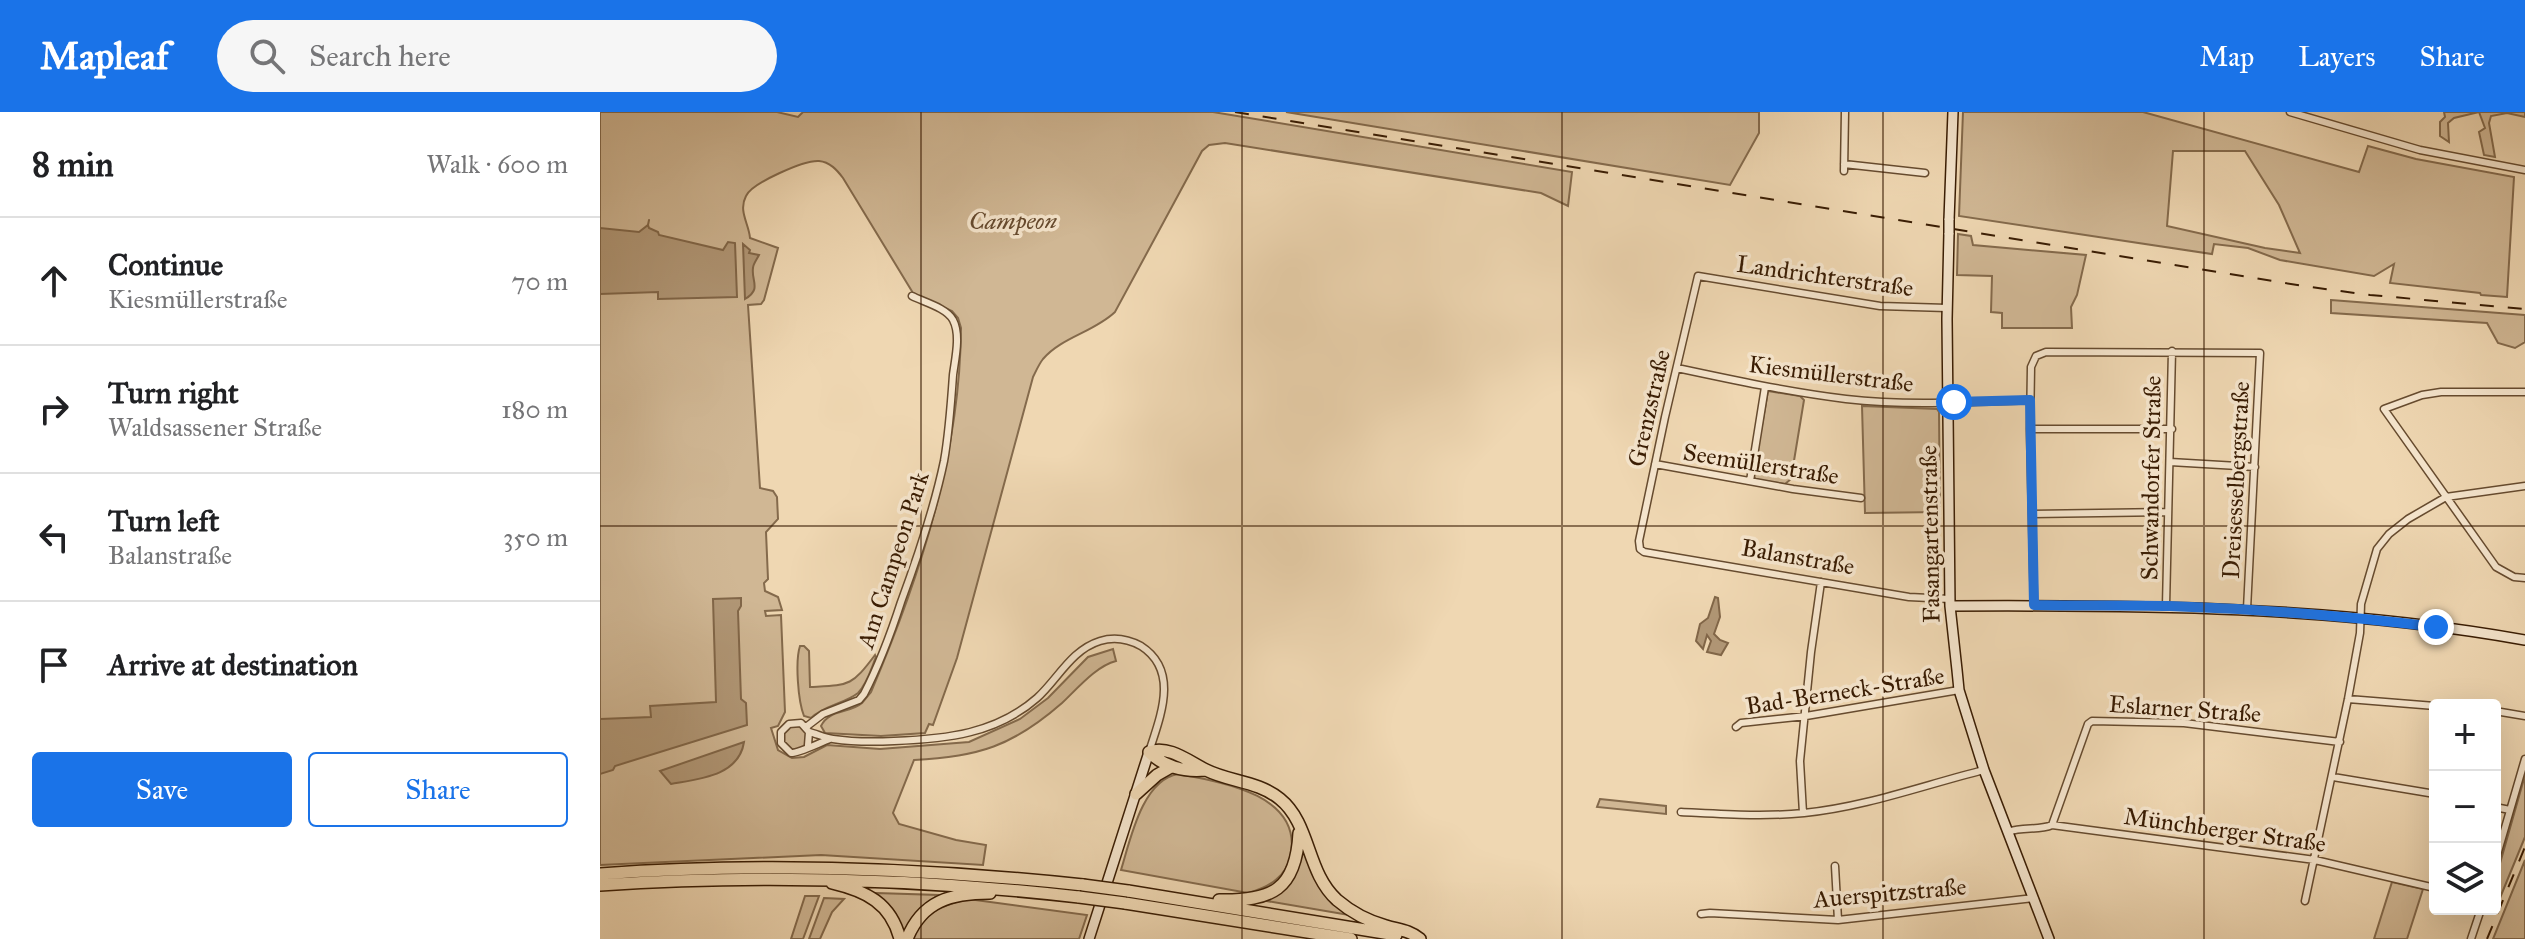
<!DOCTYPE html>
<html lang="en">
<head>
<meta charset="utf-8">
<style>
  :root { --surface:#fff; --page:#f6f6f6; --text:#202124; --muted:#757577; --line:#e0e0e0; --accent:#1a73e8 }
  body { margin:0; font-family:"IM FELL Great Primer",serif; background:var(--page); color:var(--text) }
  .controls { position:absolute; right:24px; bottom:24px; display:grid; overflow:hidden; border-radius:8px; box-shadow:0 8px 32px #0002 }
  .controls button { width:72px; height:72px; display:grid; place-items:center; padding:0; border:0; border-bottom:2px solid var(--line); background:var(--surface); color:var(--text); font:40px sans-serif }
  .stop { position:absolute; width:24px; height:24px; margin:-18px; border:6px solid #1a73e8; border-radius:50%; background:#fff }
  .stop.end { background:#1a73e8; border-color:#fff; box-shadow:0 2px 8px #0008 }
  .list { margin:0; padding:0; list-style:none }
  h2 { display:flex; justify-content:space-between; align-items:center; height:104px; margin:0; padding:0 32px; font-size:34px }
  h2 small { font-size:26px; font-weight:400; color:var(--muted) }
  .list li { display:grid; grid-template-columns:52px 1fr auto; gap:24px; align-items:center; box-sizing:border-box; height:128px; padding:0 32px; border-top:2px solid var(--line) }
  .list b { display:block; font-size:30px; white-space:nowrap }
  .list p { margin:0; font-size:26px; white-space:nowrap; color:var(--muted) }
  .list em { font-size:26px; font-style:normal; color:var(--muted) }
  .actions { display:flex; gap:16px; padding:24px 32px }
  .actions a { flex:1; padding:18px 0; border:2px solid var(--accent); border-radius:8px; text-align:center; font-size:28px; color:var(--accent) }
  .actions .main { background:var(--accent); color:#fff }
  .icon { flex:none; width:44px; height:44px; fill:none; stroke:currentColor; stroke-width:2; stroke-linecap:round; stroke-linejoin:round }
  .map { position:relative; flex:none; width:1925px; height:827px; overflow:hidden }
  header { display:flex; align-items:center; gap:48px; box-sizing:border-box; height:112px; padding:0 40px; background:var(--accent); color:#fff }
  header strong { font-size:38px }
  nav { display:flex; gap:44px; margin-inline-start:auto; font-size:28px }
  .search { width:560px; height:72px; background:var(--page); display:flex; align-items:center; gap:20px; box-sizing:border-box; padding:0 28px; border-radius:44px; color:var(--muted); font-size:30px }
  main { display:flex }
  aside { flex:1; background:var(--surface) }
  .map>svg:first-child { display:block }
  .green { fill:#d0b794; stroke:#846a4c; stroke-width:2; fill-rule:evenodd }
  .water { fill:#b19776; stroke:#816648; stroke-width:2 }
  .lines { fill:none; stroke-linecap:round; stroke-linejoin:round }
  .stream { stroke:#816648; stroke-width:2 }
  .street-casing { stroke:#664b2f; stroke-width:9 }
  .secondary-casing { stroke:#391c03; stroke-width:12 }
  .highway-casing { stroke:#391c03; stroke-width:14 }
  .street { stroke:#f5e5cd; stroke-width:6 }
  .secondary { stroke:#f5e5cd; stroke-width:9 }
  .highway { stroke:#efd7b2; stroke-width:11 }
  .rail { stroke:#391c03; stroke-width:2; stroke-dasharray:14 14; stroke-linecap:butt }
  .secondary-bridge-casing { stroke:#391c03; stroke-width:12; stroke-linecap:butt }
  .highway-bridge-casing { stroke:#391c03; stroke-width:14; stroke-linecap:butt }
  .secondary-bridge { stroke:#f5e5cd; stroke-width:9 }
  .highway-bridge { stroke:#efd7b2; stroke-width:11 }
  .route { stroke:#1a73e8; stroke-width:10 }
  .grid { fill:none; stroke:#391c03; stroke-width:2; stroke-opacity:0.55 }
  .labels { text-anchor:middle; stroke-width:7; stroke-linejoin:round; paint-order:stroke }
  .park-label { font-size:24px; font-style:italic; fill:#664a2e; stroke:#f5e5cd }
  .street-label { font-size:24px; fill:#391c03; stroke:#f5e5cd }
</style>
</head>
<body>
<header>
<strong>Mapleaf</strong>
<div class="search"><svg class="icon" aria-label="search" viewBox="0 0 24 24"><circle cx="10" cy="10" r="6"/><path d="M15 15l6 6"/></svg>Search here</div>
<nav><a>Map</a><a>Layers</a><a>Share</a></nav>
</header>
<main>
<aside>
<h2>8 min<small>Walk · 600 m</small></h2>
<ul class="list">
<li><svg class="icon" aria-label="ahead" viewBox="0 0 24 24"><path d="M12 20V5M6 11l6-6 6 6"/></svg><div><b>Continue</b><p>Kiesmüllerstraße</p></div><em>70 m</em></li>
<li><svg class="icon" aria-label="right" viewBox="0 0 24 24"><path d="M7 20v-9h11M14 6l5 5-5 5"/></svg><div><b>Turn right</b><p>Waldsassener Straße</p></div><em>180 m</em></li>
<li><svg class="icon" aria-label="left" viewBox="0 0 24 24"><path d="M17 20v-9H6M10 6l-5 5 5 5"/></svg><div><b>Turn left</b><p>Balanstraße</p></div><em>350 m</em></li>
<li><svg class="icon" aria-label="arrive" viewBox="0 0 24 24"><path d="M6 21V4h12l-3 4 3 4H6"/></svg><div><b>Arrive at destination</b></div></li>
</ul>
<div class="actions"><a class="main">Save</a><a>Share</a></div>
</aside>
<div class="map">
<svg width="1925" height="827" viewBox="0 0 1925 827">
  <rect width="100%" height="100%" fill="#efd7b2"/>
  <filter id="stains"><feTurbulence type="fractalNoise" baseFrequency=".0025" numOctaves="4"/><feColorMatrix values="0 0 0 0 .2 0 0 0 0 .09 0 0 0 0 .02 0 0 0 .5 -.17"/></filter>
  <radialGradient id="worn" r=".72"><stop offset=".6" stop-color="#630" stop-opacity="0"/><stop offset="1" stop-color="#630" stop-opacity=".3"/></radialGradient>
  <path class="green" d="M0,0h177l21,5 5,-5h410l359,60 -4,34 -27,-13 -316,-50 -16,2 -7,6 -87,161c-21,20 -53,25 -72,47 -4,5 -7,12 -10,18l-76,281 -24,67 -4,-1 -4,9 -44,3 -56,-3 -4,-7c8,-17 28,-12 41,-23 2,-2 8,-10 9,-11 49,-115 89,-237 90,-364l-3,-10 -6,-7 -39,-18 -70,-115c-6,-8 -13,-16 -24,-17 -15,-1 -67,22 -73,35 -8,15 3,28 4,42l28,10 -14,52 -3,4 -13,1 12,183 13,3 4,6 1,22 -12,13 2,47 -4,4 1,8 13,6 4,13 -17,1 1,5 15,-1 4,97 -7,14 -7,2 7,22 14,8 12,-1 23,-12 53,4 89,-7 51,-23 28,-21 40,-41 25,-8 3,12c-20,5 -39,28 -54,42 -49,43 -84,54 -148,57l-21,53 6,11 57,16 30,5 -3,20 -162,-10 -221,10z
    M686,0h473v21l-29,52z
    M1363,0h180l216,60 9,-26 48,13 98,18 -7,120 -26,-2 -1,-2 -90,-10 4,-19 -20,12 -94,-16 -32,-12 -34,-4 -2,10 -253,-38zM1645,39l34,54 21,48 -35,-5 -98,-22 6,-75z
    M1844,0h81v5l-18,-4 -16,3 -2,7 6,34 -11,-2 -5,-23 6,-4 -6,-16 -25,6 -6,5 1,19 -9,-6v-14l5,-5z
    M1358,122l13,2 2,9 113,10 -9,40 -6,12 1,21h-70v-15l-11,-1 1,-36 -35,-1z
    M1731,188l194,15v27l-10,6 -17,-5 -11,-20 -156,-10z
    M1168,279l32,5 4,4 -13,79 -6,5 -28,-4 -4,-4z
    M1262,294l75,3 2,3 1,100 -75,1z
    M200,534h4l5,5 1,36c39,-2 41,0 65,-32l1,2c-5,12 -9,27 -18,36 -14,11 -33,12 -47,25l-7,-2c-6,-15 -9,-55 -4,-70z
    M183 626a12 12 0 1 1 24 0a12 12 0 1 1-24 0Z
    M578,662c43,8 123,20 113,80 -4,23 -22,33 -43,39l-127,-23c9,-29 21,-90 57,-96z
    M1925,663v62l-30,73 -2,-1h2v-28z
    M1000,687l66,7v8l-69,-7z
    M704,737c8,32 19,46 45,66l-88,-15 37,-32z
    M1925,748v79h-32z
    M1792,770l31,7 -16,50h-33z
    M276,781l62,2c-16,11 -25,22 -34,39l-10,-23z
    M205,784h14l-16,43h-12z
    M224,786l20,1 -12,13 -12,27h-11z
    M368,787l119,16 -8,24h-167c9,-26 31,-34 56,-40z"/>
  <path class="water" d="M48,113l1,3 9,4 1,3 64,15 5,-8 7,1 2,54 -79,2v-7l-58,2v-66l39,4z
    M143,132l7,6 -1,3 10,2c-2,4 -6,9 -6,13 -2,13 9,21 -8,31z
    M1115,485l3,1 2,19 -6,17 6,6 8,3 -7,12 -14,-3 4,-11 -4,-6 -4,14 -7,-8 4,-17 8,-6z
    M141,486v8l-3,5 3,88 5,4 1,22 -132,41 -2,4 -13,4v-55l51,-2 -1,-11 66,-4 -3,-103z
    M144,630c-5,34 -45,37 -73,42l-11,-13z"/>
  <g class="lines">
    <path class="stream" d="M48,113l1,-5
      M0,672v2"/>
    <defs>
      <path id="street" d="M1690,0l130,38 105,20
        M1244,52l81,9
        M1244,59l1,-59
        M1347,196l-67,-2 -182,-30 -33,141 -26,124 1,8 4,3 265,45 41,2
        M1077,256c56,12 112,24 169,31 61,7 123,3 184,1
        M1925,280h-84l-19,3 -38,14 112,158 18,10 11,1
        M1430,317h142
        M1570,350l85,5
        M1055,352l138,25 68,9
        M1150,369l15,-94
        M1432,402l136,-2
        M1434,493l-4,-176 1,-62 5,-11 10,-4 214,1 -13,256
        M1566,494l6,-255
        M1748,587l87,7
        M1895,599l30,5
        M206,615l17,-13 36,-14 5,-6c15,-29 27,-61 37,-92 17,-46 33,-93 43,-141 5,-28 7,-57 9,-86 2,-16 8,-40 0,-55 -6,-12 -29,-18 -41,-24
        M1136,615l5,-4 65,-7 153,-26
        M209,620c8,2 16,6 24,7 20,3 41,3 61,2 52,-2 102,-7 143,-43 21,-19 34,-48 63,-57 13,-4 28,-2 41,5 39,25 19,71 8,106
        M208,633l1,-13 -8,-9 -12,1 -8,8v11l10,10c9,0 28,-10 39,-14
        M1733,665l102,17
        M1895,695l15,3
        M1081,700c41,2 82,5 123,1 61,-6 120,-28 180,-43
        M1203,701l-3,-52 11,-109 10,-70
        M1452,713l36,-101 4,-3 92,2 156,19
        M1408,720c15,-6 30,-1 44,-7l263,35 120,28
        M1895,750l30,-103
        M1235,754l3,54
        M1705,789l43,-202 12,-66 1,-29 16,-55 12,-15 19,-15 38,-22 79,-11
        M1101,802l9,-1 128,7 196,-22
        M1871,827l10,-30"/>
      <path id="secondary" d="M1349,108l4,-108
        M1349,121l-2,86 3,287 7,64 2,20 25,80 65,169
        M1350,494c192,-1 385,0 575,34
        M489,827l60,-187"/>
      <path id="highway" d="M549,640c20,-7 39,9 57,18 24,12 52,11 74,29 31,25 26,73 57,101 14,12 31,21 49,26 13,4 23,4 34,13
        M549,640c16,16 35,20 57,18
        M536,682l21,-19 14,-8
        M0,762c162,-12 322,-6 483,11
        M232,771c34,8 59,20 68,56
        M0,773c161,-11 319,-6 479,12
        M528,779l268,44
        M619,788c53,1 77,-10 80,-67
        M525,791l226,36
        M307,827c15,-38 44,-46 83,-46"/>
    </defs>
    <use href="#street" class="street-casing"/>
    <use href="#secondary" class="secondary-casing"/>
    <use href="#highway" class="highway-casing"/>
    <use href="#street" class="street"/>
    <use href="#secondary" class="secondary"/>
    <use href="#highway" class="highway"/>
    <path class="rail" d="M635,0l1068,174 67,9 155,14
      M1887,827l38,-92"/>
    <defs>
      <path id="secondary-bridge" d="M1349,108v13"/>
      <path id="highway-bridge" d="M483,773l45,6
        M479,785l46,6"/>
    </defs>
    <use href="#secondary-bridge" class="secondary-bridge-casing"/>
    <use href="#highway-bridge" class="highway-bridge-casing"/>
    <use href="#secondary-bridge" class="secondary-bridge"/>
    <use href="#highway-bridge" class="highway-bridge"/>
  </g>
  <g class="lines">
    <path class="route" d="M1354,290l76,-2 4,205c45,1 90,0 135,1 89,3 178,10 267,21"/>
  </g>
  <path class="grid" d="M321,0v827M642,0v827M962,0v827M1283,0v827M1604,0v827M0,414h1925"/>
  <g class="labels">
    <g class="park-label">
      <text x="413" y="117">Campeon</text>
    </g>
    <g class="street-label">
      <text transform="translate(1225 164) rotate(8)" y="8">Landrichterstraße</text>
      <text transform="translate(1231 262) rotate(7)" y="8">Kiesmüllerstraße</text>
      <text transform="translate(1049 296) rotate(-77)" y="8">Grenzstraße</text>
      <text transform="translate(1161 352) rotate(9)" y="8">Seemüllerstraße</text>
      <text transform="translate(1551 366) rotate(-89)" y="8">Schwandorfer Straße</text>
      <text transform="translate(1636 368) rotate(-87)" y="8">Dreisesselbergstraße</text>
      <text transform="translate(1330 422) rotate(-91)" y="8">Fasangartenstraße</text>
      <text transform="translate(1198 445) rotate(10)" y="8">Balanstraße</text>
      <text transform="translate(293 448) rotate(-72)" y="8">Am Campeon Park</text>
      <text transform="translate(1245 579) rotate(-9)" y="8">Bad-Berneck-Straße</text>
      <text transform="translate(1585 597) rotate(4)" y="8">Eslarner Straße</text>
      <text transform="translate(1625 718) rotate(8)" y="8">Münchberger Straße</text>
      <text transform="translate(1290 781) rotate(-5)" y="8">Auerspitzstraße</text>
    </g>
  </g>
  <rect width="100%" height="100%" filter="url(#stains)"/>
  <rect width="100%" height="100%" fill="url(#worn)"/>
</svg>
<div class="controls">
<button>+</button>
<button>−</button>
<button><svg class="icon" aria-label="layers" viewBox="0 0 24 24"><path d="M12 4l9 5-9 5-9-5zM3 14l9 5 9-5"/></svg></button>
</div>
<div class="stop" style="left:1354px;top:290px"></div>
<div class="stop end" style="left:1836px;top:515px"></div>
</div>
</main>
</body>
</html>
